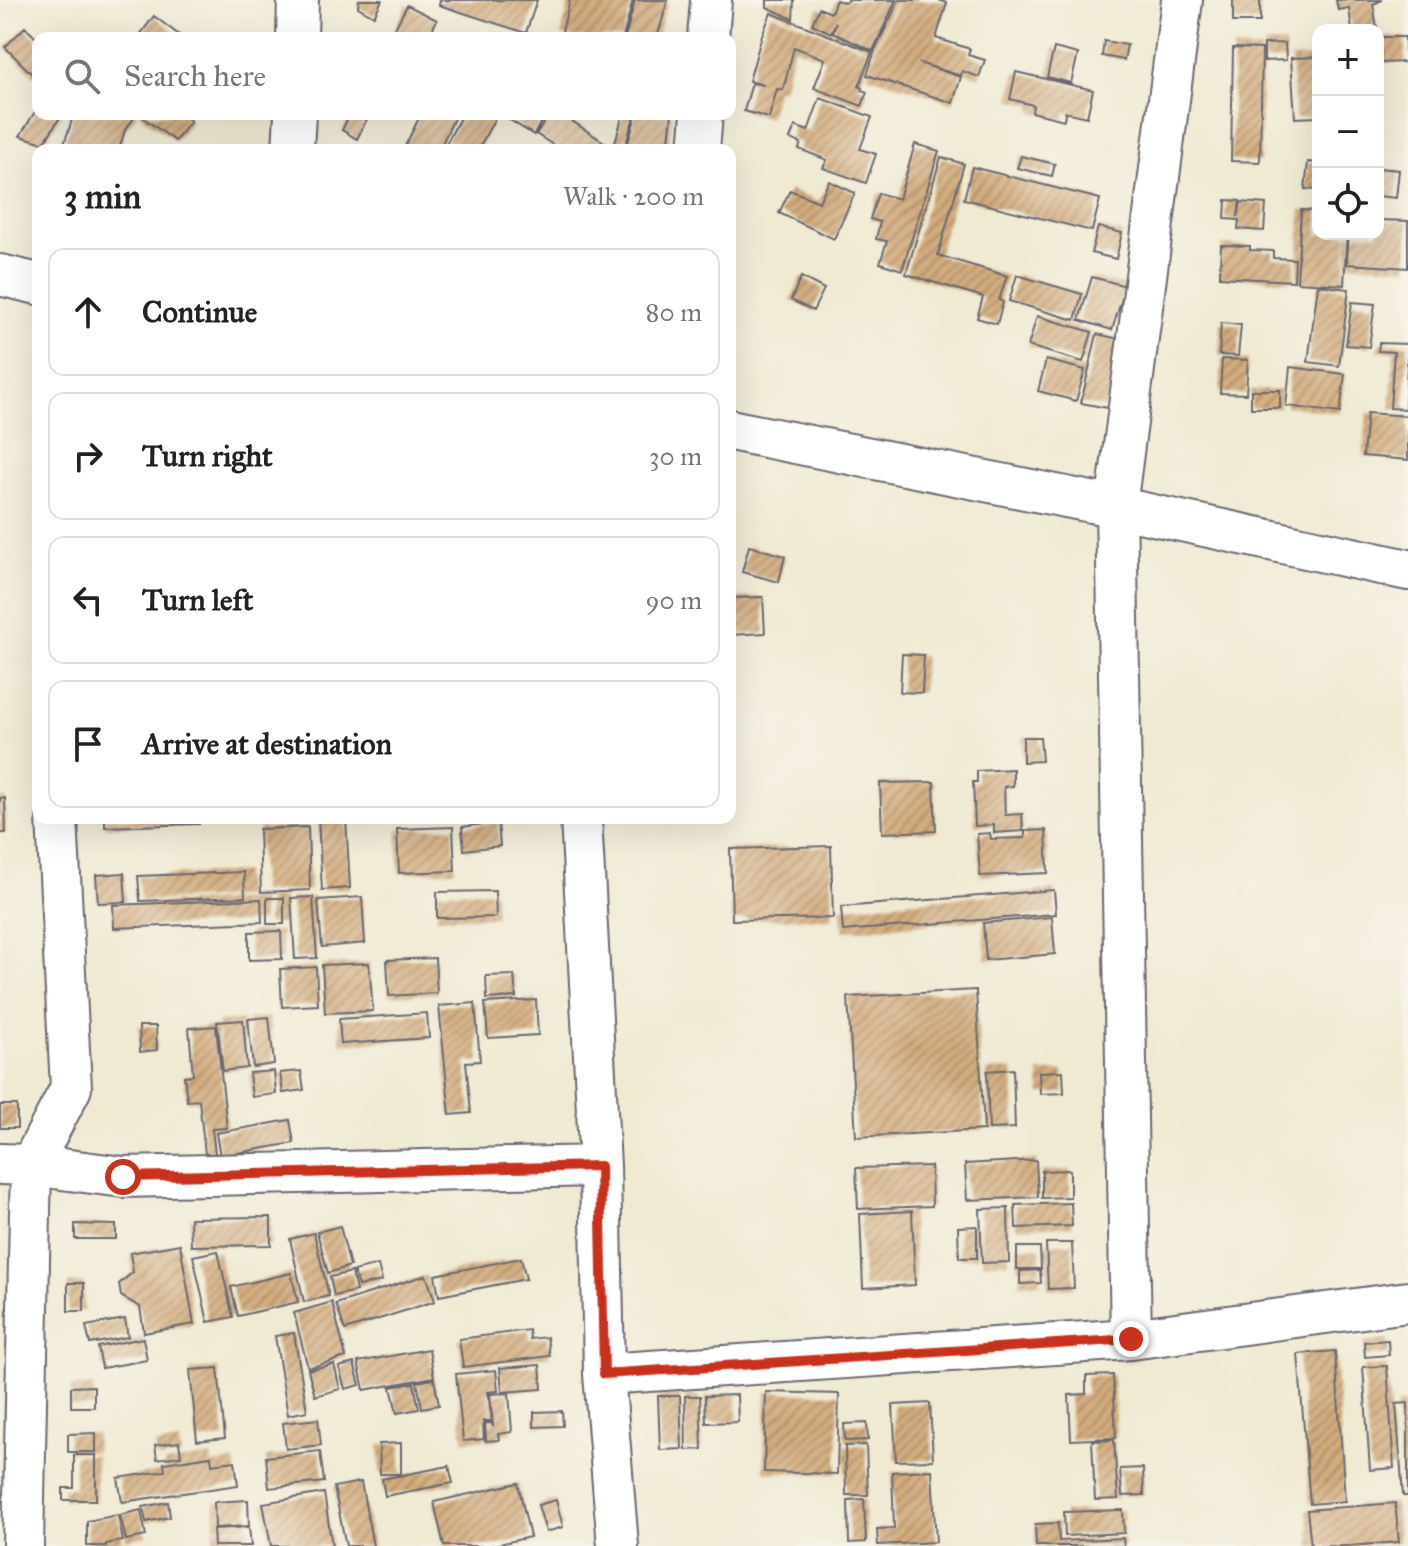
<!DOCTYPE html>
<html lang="en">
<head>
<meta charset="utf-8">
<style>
  :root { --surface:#fff; --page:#f6f6f6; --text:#222; --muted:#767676; --line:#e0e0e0 }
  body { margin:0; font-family:"IM FELL Great Primer",serif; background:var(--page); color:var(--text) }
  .controls { position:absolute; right:24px; top:24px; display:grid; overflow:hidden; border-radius:16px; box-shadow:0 8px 32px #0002 }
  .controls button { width:72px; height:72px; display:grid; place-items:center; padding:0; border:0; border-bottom:2px solid var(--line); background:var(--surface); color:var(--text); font:40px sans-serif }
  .stop { position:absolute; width:24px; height:24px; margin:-18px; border:6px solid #c8321e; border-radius:50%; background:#fff }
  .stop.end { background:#c8321e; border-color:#fff; box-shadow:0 2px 8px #0008 }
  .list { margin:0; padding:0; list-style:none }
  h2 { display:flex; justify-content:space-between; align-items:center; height:104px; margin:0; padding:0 32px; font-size:34px }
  h2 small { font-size:26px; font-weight:400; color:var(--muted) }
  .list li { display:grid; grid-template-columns:52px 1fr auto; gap:24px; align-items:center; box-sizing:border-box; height:128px; margin:0 16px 16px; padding:0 16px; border:2px solid var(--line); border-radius:16px }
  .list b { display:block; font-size:30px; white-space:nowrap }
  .list em { font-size:26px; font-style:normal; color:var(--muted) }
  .icon { flex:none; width:44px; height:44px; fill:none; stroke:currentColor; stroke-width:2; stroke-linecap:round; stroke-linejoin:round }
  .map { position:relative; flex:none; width:1408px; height:1546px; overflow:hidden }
  .search { position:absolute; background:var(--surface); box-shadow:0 8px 32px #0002; left:32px; top:32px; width:704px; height:88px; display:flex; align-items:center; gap:20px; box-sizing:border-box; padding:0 28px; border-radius:16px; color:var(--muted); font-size:30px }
  .panel { position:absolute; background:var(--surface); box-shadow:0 8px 32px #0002; left:32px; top:144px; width:704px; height:680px; border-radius:16px }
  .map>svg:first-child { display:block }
  .building { fill:url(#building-hatch) }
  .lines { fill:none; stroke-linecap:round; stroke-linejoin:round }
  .minor-casing { stroke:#6a6870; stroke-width:44 }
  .minor { stroke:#fff; stroke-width:40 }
  .route { stroke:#c8321e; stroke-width:10 }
</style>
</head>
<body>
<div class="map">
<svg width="1408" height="1546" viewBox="0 0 1408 1546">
  <defs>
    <pattern id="building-hatch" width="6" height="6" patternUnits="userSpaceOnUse" patternTransform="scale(2)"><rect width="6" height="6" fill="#d3ac7e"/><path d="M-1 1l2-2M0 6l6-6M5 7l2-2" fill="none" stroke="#ab8c68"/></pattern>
  </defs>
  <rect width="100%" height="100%" fill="#f7f3e8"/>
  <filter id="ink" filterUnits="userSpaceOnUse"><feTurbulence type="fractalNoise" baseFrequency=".0125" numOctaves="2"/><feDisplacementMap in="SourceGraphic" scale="16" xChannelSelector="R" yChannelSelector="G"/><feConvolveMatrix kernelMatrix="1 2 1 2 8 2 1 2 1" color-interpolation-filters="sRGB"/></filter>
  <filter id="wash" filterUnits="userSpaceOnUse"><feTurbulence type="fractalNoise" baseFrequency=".006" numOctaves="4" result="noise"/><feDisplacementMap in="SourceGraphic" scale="32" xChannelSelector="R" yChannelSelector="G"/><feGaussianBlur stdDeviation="1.8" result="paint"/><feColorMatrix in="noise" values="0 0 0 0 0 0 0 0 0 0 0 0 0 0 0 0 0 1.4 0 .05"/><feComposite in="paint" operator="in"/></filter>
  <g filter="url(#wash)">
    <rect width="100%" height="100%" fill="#f0ead3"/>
    <g id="blocks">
      <path class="building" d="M359,0h23l-8,16 -16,-9z
        M440,0h97l-11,33 -87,-28z
        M570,0h63l-10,38h-50l-12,-3z
        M635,0h33l-11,38h-32z
        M767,0h27l-1,19 -26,-12z
        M836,0l10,3 2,-3h48l-23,51 -40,-18 3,-11 -5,11 -19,-9 7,-16 12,5z
        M899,0h40l8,3 -11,35 34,11 -2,6 17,5 -6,17 -17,-6 -1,5 -42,-13 42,14 -8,26 -86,-28 8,-25z
        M1233,0h27v22h-27z
        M1336,0h46l-9,4 4,24 -25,2 -3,-22 -11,2z
        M407,5l30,15 -9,18h-38z
        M771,13l101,39 -13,34 3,2v2l5,2 -5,14 -48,-18 11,-29 -31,-12 -11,43 -6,-1 -8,29 -25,-7 8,-28 12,2 -15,-4 13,-46z
        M154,16l29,22h-40l-3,-3z
        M25,27l13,13v40l-33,-33z
        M1381,37h24v25l-24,1z
        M1104,41l23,4 -3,15 -22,-4z
        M1285,43l1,17 -22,1v-17z
        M1054,48l24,6 -7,29 -24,-6z
        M1233,48l29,1 -2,113 -29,-1z
        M1318,57v60l-23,1 -4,-60z
        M1016,72l77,18 -6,27 -22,-5 -1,8 -32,-8 1,-7 -23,-6z
        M820,98l52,19 -12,32 16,5 -10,29 -43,-15 4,-8 -28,-11 2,-6 -11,-4 5,-13 13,5z
        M38,107v7h24l-18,29 -24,-7z
        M74,114h63l-12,16 -6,20h-57z
        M138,114h43l10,7 -16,20z
        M350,114h12l6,3 -11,22 -15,-9z
        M421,114h35l-17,36h-36z
        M462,114h35l-19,36h-35z
        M500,114h45l-11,21z
        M550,114h23l-1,7 44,29h-55l-25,-16z
        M623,114h12l-10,33 -10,-4z
        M636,114h36l-4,36h-42z
        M915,144l24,7 -37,119 -22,-7 7,-22 -11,-2 4,-17 -10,-3 8,-26 21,6z
        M1021,156l34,8 -3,12 -35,-8z
        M941,157l23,7 -26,91 69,21 -8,24 4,2 -6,22 -20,-6 6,-21 -77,-23z
        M1308,162l10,1v27l-13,-1z
        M972,167l128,32 -8,32 -128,-32z
        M1378,168l21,2 -3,28 -18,-2z
        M829,181l26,12 -21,46 -55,-26 11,-23 29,12z
        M1226,200l14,1 -2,16 3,-15 25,2 -2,27 -26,-2 1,-9 -14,-1z
        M1301,210l17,1v23h29l-3,51 -47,-3z
        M1378,220l30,1v47l-61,-4 1,-30h30z
        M1098,227l24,6 -6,26 -25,-6z
        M1221,245l29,1v4l23,1v7l22,1 -1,22 -74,-4z
        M1017,275l65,19 -7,26 -66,-19z
        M801,277l23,12 -11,22 -22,-11z
        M1092,277l34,9 -14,44 -33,-10z
        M1318,285l31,4 -10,77 -31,-4z
        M1352,302l23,2 -6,43 -23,-2z
        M1037,316l55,16 -9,30 -55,-16z
        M1221,323l20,2 -3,31 -19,-1z
        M1097,334l27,6 -16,68 -27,-5z
        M1379,343l29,1 -3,65 -15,-1 4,-56 -16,-1z
        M1222,359l26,1 -2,34 -26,-1z
        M1046,360l39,10 -9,31 -38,-10z
        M1290,367l55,7 -5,39 -54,-7z
        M1251,390h29v18h-29z
        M1367,413l41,3v44l-45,-4z
        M749,546l36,10 -6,26 -37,-10z
        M763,597l2,36 -35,2v-37z
        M902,654l22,1 -2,38 -22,-1z
        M1023,737h17l2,24 -19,1z
        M1013,769v17l-9,1 1,28 17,-1 1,17 -29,2v-8l-19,1 -2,-44h4v-11z
        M934,782l2,49 -54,2 -2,-50z
        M0,798h5l1,35h-6z
        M105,818h93l1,6 -94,3z
        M318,818h28l4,70 -28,2z
        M498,822l2,24 -36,4 -2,-23z
        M308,827l2,63 -49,2 -2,-63z
        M453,827l2,44 -56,2 -2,-44z
        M1046,830l2,43 -68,3 -3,-42 13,-1 1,6 34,-1v-7z
        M831,846l2,72 -101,2 -2,-71z
        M244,872l1,25 -105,4 -2,-25z
        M124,873l2,29 -28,1 -2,-28z
        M1054,890l2,24 -213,17 -2,-24z
        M495,891l1,26 -59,1v-26z
        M313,897l4,61 -22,1 -4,-61z
        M362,897l3,46 -43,4 -4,-47z
        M267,898h17v26h-17z
        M261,899l1,23 -148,6 -1,-23z
        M1052,917l3,37 -69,6 -3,-37z
        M281,931l1,28 -33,1v-28z
        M435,958l2,35 -48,3 -2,-36z
        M369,963l4,48 -48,2 -3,-48z
        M316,967l2,38 -36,2 -2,-38z
        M514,975l2,22 -29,2 -1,-23z
        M976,990l8,140 -128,7 -8,-140z
        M536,1000l2,35 -50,3 -3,-35z
        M475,1003l5,58 -14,1 5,51 -21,2 -11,-109z
        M427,1013l2,25 -88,6 -2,-25z
        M269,1017l5,47 -21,3 -5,-48z
        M243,1020l4,48 -24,3 -6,-49z
        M139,1026h17l1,24 -17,2z
        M216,1026l11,102 -15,1 3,25h-10l-6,-54 -12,1 -3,-25 9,-1 -4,-47z
        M1013,1069l2,59 -26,1 -2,-58z
        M274,1071l2,23 -24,3 -3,-24z
        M301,1071l3,19 -21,3 -3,-20z
        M1063,1071l1,22 -24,1 -1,-22z
        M0,1105h17v23h-17z
        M290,1120l4,23 -74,13 -4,-23z
        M1036,1160l2,37 -71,3 -2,-36z
        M931,1166l1,40 -74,3 -2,-41z
        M1070,1170v27l-28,1v-27z
        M1071,1203l1,23 -56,2 -1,-23z
        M1008,1208l1,54 -27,1 -2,-54z
        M912,1211l3,74 -52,3 -3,-74z
        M271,1217v28l-80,1 -1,-28z
        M75,1224l41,1v14h-41z
        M340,1226l10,40 -22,7 -11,-41z
        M977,1226v32h-18l-1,-31z
        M314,1233l15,63 -25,6 -14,-63z
        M1046,1243h26l2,45 -26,1z
        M180,1244l14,80 -50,9 -4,-26 -19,-11 -2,-12 14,-12 -3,-19z
        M1017,1247h23l1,22h-24z
        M218,1251l15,66 -25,5 -15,-66z
        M521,1258l5,21 -87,17 -4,-21z
        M378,1265l4,16 -24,5 -4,-15z
        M1040,1270l1,13 -21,1v-13z
        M352,1272l4,19 -22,5 -4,-19z
        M291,1273l7,29 -60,14 -7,-29z
        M426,1275l9,26 -90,29 -9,-26z
        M68,1283h16v28h-16z
        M332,1302l14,55 -38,11 -14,-55z
        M125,1319l3,18 -38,7 -4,-18z
        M529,1330l1,9 17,-2 3,19 -87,11 -4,-28z
        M294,1333l13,78 -19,4 -13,-79z
        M143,1338l4,22 -45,8 -4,-21z
        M1388,1340l1,15 -24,2 -1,-15z
        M429,1349l5,28 -70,13 -6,-28z
        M1335,1351l10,150 -35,3 -12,-150z
        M354,1363l6,22 -15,4 -6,-22z
        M334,1364l6,25 -25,7 -7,-26z
        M540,1365l2,24 -40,3 -2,-24z
        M1387,1366l7,102 -24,2 -7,-103z
        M218,1368l7,70 -28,3 -7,-71z
        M496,1370l2,21 -10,1 4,29h-9l1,18 -21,2 -7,-67z
        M1113,1375l3,63 -45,2 -2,-45 17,-1v-18z
        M434,1379l5,26 -17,3 -5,-26z
        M414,1383l5,26 -22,4 -6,-26z
        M94,1386v21h-23v-20z
        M766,1392l73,2 -2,80 -73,-2z
        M509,1393l3,39 -14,2 1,6 -13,1 -1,-18h7l1,4 -3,-33z
        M737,1395l1,27 -32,1 -1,-27z
        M658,1396h22l2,53 -22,1z
        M685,1396h15l2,53 -16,1z
        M930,1403l3,57 -37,1 -3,-56z
        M1408,1403v93h-5l-7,-92z
        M562,1411l1,15 -29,1v-15z
        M318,1419l3,26 -35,4 -3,-26z
        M867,1423l1,17 -23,1 -1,-17z
        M96,1433v19h-28v-18z
        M1114,1440l4,59 -23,1 -3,-59z
        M179,1442l2,14 -24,3 -2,-14z
        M401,1443v31h-21l-1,-30z
        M866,1445l2,50h-22l-1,-49z
        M320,1451l4,31 -55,6 -3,-31z
        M74,1455h22v45h-33v-12h11z
        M211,1456l1,8 23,-3 3,24 -116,17 -4,-24 47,-7 -1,-8z
        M449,1466l4,17 -68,13 -3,-17z
        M1143,1468l1,27 -22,1 -2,-27z
        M932,1470l4,72 -58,3 -1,-16 17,-1 -2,-56z
        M361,1482l12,64h-27l-12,-59z
        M518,1483l12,54 -40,9h-46l-10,-44z
        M324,1493l8,53h-61l-8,-43z
        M864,1499l2,43 -17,1 -1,-43z
        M248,1500l1,26 -34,2 -1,-26z
        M556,1500l7,27 -17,5 -8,-27z
        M168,1502l2,15 -24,5 -3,-15z
        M1395,1503l4,39 -51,4h-37l-4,-36z
        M141,1510l5,26 -20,4 -6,-25z
        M1123,1510l1,23 -59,3 -1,-24z
        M118,1515l5,26 -17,3v2h-19v-25z
        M1058,1523l1,18 64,-3 1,8h-88l-1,-22z
        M249,1527l2,19h-37l-1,-17z"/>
    </g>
  </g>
  <g filter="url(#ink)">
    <use href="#blocks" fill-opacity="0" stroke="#6a6870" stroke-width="2"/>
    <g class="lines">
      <defs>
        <path id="minor" d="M297,38l1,-38
          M708,38l3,-38
          M293,150l2,-36
          M699,150l3,-36
          M0,275l38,9
          M730,430l386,77 292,63
          M581,818l19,348 4,208 14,172
          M0,1164l31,1 92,12 477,-11
          M1131,1339l-15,-832 66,-507
          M604,1374l527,-35 277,-37
          M23,1546l8,-381 40,-77 -14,-270"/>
      </defs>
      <use href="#minor" class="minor-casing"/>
      <use href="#minor" class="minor"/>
    </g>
  </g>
  <g class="lines" filter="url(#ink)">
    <path class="route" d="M123,1177l477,-11 4,208 527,-35"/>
  </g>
</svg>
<div class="controls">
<button>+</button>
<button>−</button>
<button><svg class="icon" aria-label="locate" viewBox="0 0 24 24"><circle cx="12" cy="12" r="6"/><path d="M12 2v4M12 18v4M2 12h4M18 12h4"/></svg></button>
</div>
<div class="stop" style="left:123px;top:1177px"></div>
<div class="stop end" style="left:1131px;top:1339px"></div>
<div class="search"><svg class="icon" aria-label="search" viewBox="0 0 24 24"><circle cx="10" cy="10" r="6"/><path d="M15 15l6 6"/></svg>Search here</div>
<section class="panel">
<h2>3 min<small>Walk · 200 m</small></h2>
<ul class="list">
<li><svg class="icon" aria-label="ahead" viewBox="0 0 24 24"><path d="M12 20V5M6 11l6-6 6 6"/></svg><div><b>Continue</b></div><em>80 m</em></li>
<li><svg class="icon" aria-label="right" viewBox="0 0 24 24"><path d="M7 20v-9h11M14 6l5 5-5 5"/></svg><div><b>Turn right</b></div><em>30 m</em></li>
<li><svg class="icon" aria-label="left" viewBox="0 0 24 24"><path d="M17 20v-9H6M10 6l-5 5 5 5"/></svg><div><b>Turn left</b></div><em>90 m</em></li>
<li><svg class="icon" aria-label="arrive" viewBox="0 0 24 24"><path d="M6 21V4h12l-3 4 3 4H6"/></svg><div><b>Arrive at destination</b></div></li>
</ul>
</section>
</div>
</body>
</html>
